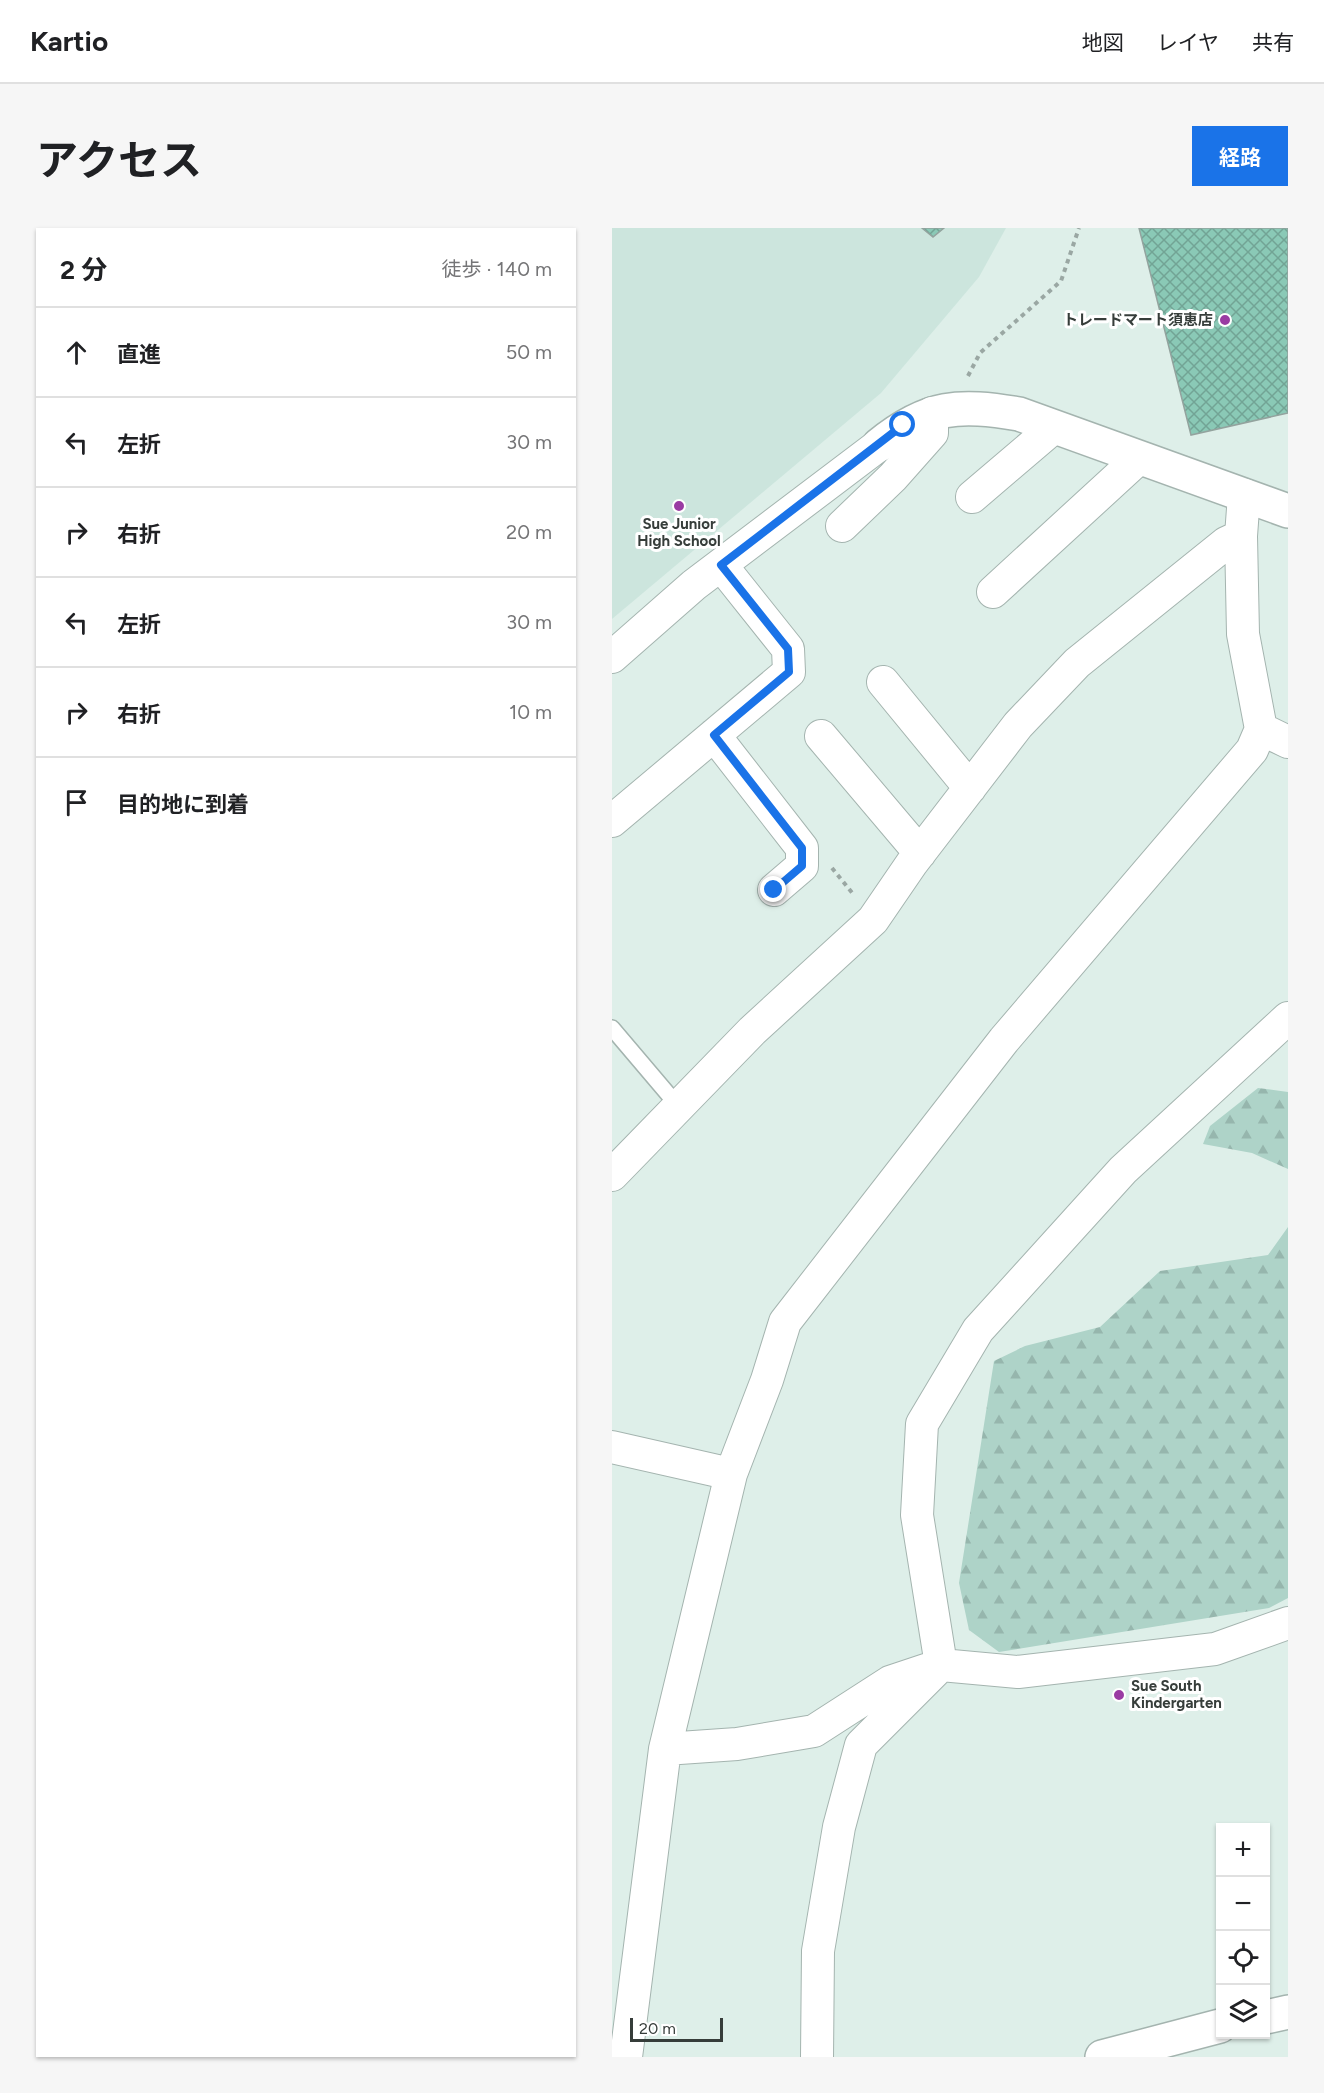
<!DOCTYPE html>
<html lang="ja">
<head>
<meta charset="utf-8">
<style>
  :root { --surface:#fff; --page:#f6f6f6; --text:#202124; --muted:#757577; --line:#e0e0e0; --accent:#1a73e8 }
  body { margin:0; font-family:Figtree,"Noto Sans JP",sans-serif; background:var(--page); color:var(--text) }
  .controls { position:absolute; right:18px; bottom:18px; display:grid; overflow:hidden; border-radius:0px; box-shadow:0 2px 4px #0004 }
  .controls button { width:54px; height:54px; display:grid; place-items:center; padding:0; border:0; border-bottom:2px solid var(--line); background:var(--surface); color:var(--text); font:30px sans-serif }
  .scale { position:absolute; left:18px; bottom:15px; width:93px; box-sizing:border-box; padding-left:6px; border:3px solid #363d3a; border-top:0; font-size:16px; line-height:21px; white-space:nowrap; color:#363d3a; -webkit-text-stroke:4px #fff; paint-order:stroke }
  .stop { position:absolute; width:18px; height:18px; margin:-14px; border:4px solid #1a73e8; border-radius:50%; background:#fff }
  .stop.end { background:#1a73e8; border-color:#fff; box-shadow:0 2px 6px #0008 }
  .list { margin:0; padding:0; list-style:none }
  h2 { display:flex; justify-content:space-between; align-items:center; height:78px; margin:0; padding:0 24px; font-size:26px }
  h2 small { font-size:20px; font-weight:400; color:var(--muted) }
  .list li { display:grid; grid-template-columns:39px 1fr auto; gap:18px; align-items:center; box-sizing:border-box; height:90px; padding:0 24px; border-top:2px solid var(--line) }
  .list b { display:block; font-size:22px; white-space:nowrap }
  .list em { font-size:20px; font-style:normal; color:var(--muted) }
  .icon { flex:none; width:33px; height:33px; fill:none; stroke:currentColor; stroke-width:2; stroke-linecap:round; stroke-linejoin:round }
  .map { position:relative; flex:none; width:676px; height:1829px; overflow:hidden; border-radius:0px }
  header { display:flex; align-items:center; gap:36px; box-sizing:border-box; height:84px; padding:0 30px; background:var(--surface); border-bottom:2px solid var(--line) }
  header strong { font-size:28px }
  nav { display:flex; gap:33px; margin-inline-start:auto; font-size:21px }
  .intro { display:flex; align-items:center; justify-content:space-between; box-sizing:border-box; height:144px; padding:0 36px }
  h1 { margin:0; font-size:42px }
  .button { padding:15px 27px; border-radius:0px; background:var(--accent); color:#fff; font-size:21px; font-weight:700 }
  main { display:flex; gap:36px; padding:0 36px }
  aside { flex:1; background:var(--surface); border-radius:0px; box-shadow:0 2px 4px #0004 }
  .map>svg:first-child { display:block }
  .built { fill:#cce5dd }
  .forest { fill:url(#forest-firs) }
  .building { fill:url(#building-cross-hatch); stroke:#93a39e; stroke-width:1.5 }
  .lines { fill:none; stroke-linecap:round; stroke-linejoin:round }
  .service-casing { stroke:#a4b4af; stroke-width:18 }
  .minor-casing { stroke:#a4b4af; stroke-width:34 }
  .tertiary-casing { stroke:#a4b4af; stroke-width:36 }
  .path { stroke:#9aa7a3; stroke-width:4; stroke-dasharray:4.5 4.5; stroke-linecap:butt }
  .service { stroke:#fff; stroke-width:15 }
  .minor { stroke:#fff; stroke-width:32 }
  .tertiary { stroke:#fff; stroke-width:33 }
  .route { stroke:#1a73e8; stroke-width:8 }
  .poi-dot { fill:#9a3ba3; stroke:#fff; stroke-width:2 }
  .labels { text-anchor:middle; stroke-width:6; stroke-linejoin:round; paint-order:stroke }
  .poi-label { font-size:15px; font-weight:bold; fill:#363d3a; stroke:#fff; text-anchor:end }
</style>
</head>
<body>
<header>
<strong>Kartio</strong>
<nav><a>地図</a><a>レイヤ</a><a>共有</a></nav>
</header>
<div class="intro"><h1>アクセス</h1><a class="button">経路</a></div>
<main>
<aside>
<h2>2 分<small>徒歩 · 140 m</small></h2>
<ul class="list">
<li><svg class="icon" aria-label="ahead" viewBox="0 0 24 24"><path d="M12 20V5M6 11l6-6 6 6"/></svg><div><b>直進</b></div><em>50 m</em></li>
<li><svg class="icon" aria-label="left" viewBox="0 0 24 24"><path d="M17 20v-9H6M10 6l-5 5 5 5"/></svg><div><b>左折</b></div><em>30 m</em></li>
<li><svg class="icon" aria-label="right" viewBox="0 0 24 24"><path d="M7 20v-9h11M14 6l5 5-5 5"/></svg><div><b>右折</b></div><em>20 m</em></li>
<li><svg class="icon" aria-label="left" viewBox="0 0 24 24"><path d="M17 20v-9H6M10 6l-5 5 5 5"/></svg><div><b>左折</b></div><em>30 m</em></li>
<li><svg class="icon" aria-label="right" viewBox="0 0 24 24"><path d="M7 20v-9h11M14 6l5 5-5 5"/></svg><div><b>右折</b></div><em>10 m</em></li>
<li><svg class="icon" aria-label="arrive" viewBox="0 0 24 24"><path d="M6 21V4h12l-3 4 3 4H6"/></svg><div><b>目的地に到着</b></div></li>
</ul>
</aside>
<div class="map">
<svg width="676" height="1829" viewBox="0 0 676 1829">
  <defs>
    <pattern id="forest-firs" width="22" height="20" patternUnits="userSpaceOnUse" patternTransform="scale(1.5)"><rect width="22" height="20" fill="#aed3c8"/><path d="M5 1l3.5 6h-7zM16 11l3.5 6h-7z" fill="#96b6ad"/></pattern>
    <pattern id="building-cross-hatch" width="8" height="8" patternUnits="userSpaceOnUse" patternTransform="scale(1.5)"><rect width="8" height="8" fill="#8ac9b6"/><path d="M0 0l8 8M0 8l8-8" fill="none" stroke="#72a495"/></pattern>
  </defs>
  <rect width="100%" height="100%" fill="#deefe9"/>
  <path class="built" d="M0,0h394l-27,49 -98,116 -269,226z"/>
  <path class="forest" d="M646,860l30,4v77l-36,-16 -49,-9 7,-18z
    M676,999v371l-19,10 -270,44 -30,-22 -10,-47 35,-222 31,-15 75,-19 60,-56 108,-16z"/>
  <path class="building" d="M310,0h22l-11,9z
    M527,0h149v185l-97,22z"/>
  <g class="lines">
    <defs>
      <path id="service" d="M0,800l67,79"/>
      <path id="minor" d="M360,269l82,-70
        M230,298l51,-49 39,-44v-20
        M381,364l146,-134
        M0,429l82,-72 185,-140
        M271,454l87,106
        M649,501l27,13
        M102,507l88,113v18l-28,24
        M209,508l99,117
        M0,593l177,-149 -1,-23 -67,-84
        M0,947l140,-144 121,-111 39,-57 106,-138 59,-62 149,-120 15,-7
        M0,1219l119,27
        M53,1521l72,-5 77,-13 76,-49 51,-17 77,7 197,-23 73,-26
        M14,1829l39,-308 66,-275 36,-94 18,-58 219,-282 248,-290 9,-21 -18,-95 -2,-98 3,-41
        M205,1829l1,-106 21,-124 22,-82 80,-80 -24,-150 5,-91 56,-94 145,-160 165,-152"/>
      <path id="tertiary" d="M267,217c49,-40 80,-41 140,-31l269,97
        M654,1789l22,-5
        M490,1829l118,-31"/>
    </defs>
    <use href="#service" class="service-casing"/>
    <use href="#minor" class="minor-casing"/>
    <use href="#tertiary" class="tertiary-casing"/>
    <path class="path" d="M356,148l12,-23 81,-72 18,-53
      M220,640l22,27"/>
    <use href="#service" class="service"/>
    <use href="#minor" class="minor"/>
    <use href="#tertiary" class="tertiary"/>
  </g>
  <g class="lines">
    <path class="route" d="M162,662l28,-24v-18l-88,-113 75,-63 -1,-23 -67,-84 182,-140"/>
  </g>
  <g class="poi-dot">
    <circle cx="613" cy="92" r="6"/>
    <circle cx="67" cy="278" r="6"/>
    <circle cx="507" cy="1467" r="6"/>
  </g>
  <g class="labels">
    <g class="poi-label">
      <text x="601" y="97">トレードマート須恵店</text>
      <text x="67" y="301" text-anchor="middle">Sue Junior<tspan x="67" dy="17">High School</tspan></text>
      <text x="519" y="1463" text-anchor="start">Sue South<tspan x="519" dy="17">Kindergarten</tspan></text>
    </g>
  </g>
</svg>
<div class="controls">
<button>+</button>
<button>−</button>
<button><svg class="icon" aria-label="locate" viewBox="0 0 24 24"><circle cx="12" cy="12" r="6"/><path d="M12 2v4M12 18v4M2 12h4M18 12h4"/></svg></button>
<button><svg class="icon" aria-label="layers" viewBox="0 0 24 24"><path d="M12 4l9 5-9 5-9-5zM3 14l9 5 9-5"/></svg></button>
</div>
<div class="scale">20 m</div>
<div class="stop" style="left:291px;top:197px"></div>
<div class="stop end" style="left:162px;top:662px"></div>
</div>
</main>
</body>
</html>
